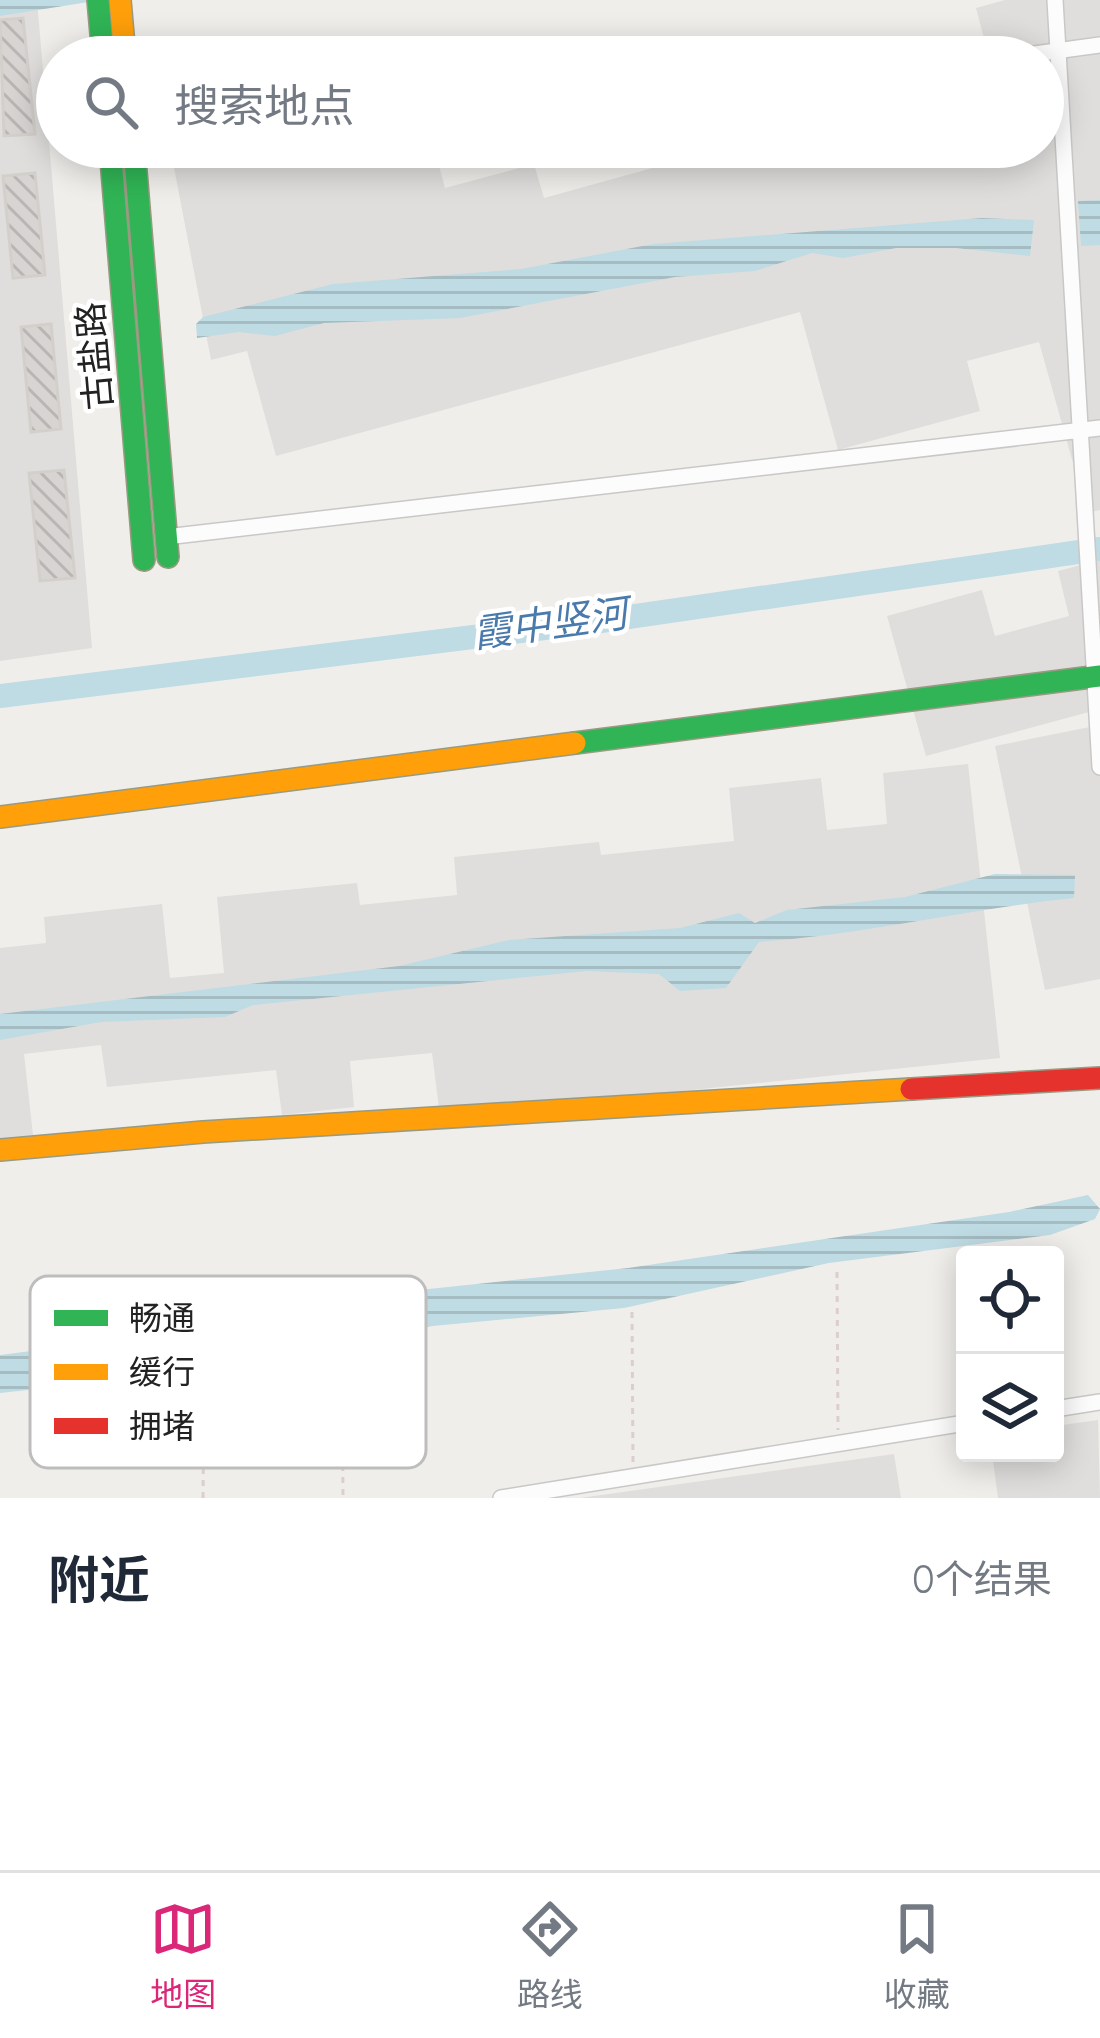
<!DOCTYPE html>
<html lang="zh">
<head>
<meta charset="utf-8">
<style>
  :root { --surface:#fff; --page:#f6f6f7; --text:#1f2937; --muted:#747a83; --line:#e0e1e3; --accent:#db2777 }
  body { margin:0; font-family:Quicksand,"Noto Sans SC",sans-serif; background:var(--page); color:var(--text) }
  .controls { position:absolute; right:36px; bottom:36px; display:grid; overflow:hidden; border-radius:12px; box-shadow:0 6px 30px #0003 }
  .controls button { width:108px; height:108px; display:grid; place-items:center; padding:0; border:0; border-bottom:3px solid var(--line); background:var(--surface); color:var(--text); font:60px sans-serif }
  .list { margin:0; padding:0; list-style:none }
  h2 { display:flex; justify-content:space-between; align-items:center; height:156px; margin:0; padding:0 48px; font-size:51px }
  h2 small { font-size:39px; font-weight:400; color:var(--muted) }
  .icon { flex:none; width:66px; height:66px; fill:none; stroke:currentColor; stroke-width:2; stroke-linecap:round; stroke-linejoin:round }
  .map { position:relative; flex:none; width:1100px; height:1498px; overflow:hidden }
  .search { position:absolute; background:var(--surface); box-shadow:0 6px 30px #0003; left:36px; right:36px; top:36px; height:132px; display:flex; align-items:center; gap:30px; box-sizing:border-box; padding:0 42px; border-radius:66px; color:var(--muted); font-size:45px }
  .sheet { height:372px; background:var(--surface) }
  nav { display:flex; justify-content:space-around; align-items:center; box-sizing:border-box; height:168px; border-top:3px solid var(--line); background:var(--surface); font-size:33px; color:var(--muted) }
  nav a { display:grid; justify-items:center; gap:6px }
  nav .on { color:var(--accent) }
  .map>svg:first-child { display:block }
  .residential { fill:#dfdedc }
  .water { fill:url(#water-rules) }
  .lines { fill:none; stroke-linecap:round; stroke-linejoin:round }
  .river { stroke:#bfdbe3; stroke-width:24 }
  .building { fill:url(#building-back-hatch); stroke:#d3d0cc; stroke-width:3 }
  .street-casing { stroke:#c9c8c7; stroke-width:18 }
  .fast-casing { stroke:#999a82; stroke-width:24 }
  .slow-casing { stroke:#999a82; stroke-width:24 }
  .jam-casing { stroke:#999a82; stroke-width:24 }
  .path { stroke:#dccecd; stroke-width:3; stroke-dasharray:6 6; stroke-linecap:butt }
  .street { stroke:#fdfcfc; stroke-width:15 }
  .fast { stroke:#30b455; stroke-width:21 }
  .slow { stroke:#ff9f0a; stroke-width:21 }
  .jam { stroke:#e5322d; stroke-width:21 }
  .labels { text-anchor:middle; stroke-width:9; stroke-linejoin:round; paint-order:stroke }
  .street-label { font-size:36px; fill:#222; stroke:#fff }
  .water-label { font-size:39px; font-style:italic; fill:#4a7aab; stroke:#fff }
  .key { fill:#fff; stroke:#bdbdbd; stroke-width:3 }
  .key-label { font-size:33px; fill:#222 }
</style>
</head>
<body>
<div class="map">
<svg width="1100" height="1498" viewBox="0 0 1100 1498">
  <defs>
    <pattern id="water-rules" width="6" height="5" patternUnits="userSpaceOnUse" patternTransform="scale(3)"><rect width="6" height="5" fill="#bfdbe3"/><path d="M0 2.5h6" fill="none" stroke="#a4bcc2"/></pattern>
    <pattern id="building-back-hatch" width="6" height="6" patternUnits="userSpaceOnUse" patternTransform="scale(3)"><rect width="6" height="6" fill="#d7d4d2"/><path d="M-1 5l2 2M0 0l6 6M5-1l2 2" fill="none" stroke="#b8b6b4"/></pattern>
  </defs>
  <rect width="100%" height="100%" fill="#f0eeeb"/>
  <path class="residential" d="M0,0h37l55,648 -92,13z
    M1005,0h95v510l-13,3 -48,-171 -72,19 13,50 -142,39 -38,-138 -524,144 -29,-105 -36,9 -41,-213h264l11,41 89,-24 10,34 123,-34 -4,-17h138l3,9 33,-9h206v-90h-54l-13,-49z
    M1100,560v149l-174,47 -39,-140 95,-26 13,46 74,-20 -11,-45z
    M1100,725v254l-55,11 -50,-244z
    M968,764l32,294 -560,58 -8,-63 -82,8 4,46 -72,8 -6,-45 -169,17 -6,-42 -77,9 9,81 -33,3v-190l46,-5 -2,-26 118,-13 8,74 54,-5 -7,-76 140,-14 3,22 97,-10 -3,-38 145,-15 2,13 133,-14 -5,-53 92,-10 6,52 60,-6 -4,-51z
    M1098,1420l2,78h-102l-6,-45h63v-27z
    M894,1454l7,44h-321l93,-13z"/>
  <path class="water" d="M0,0h101l-101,16z
    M1100,200v45l-19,1 -3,-45z
    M982,218l52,2 -4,36 -74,-8h-60l-53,10 -31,-5 -57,18 -80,6 -215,41 -136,5 -49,13 -36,-4 -42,6 -1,-14 7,-7 130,-33 188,-15 132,-25z
    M995,874l80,1 -1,23c-106,11 -208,36 -315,44l-33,46 -46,3 -21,-17 -73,-3 -333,34 -28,12 -124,5 -101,18v-26l399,-48 110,-26 171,-12 59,-15 16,10 32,-13 118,-13z
    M1088,1195l12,14 -5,10 -45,16 -221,28 -205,45 -266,25 -165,39 -193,21v-38l218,-28 115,-28 295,-31 381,-56z"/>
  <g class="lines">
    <path class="river" d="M0,696l601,-75 499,-72"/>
  </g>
  <path class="building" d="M23,18l12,116 -31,2 -4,-116z
    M35,173l10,102 -32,3 -10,-102z
    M51,324l10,105 -30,3 -10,-105z
    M64,470l11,108 -35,3 -11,-108z"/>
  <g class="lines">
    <defs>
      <path id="street" d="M1055,0l45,767
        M1012,57l88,-12
        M135,160l116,-13
        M166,537l934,-109
        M1055,1409l45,-7
        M501,1498l464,-75"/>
      <path id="fast" d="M98,0l5,57
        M110,147l34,413
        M134,147l34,410
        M575,743l525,-67"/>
      <path id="slow" d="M120,0l5,57
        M0,817l575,-74
        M0,1150l203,-18 708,-43"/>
      <path id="jam" d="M911,1089l189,-11"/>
    </defs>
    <use href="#street" class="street-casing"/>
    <use href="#fast" class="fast-casing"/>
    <use href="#slow" class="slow-casing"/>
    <use href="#jam" class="jam-casing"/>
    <path class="path" d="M837,1272l1,158
      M632,1312l1,151
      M342,1345l1,153
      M203,1498l1,-118"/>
    <use href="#street" class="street"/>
    <use href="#fast" class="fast"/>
    <use href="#slow" class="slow"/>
    <use href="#jam" class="jam"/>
  </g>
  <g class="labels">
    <g class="street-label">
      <text transform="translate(94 356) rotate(-95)" y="13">古盐路</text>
    </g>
    <g class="water-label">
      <text transform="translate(550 623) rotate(-8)" y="14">霞中竖河</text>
    </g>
  </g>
  <rect x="30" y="1276" width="396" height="192" rx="18" class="key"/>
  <rect x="54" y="1310" width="54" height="16" fill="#30b455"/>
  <rect x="54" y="1364" width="54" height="16" fill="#ff9f0a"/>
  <rect x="54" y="1418" width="54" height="16" fill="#e5322d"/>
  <g class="key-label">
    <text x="129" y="1330">畅通</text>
    <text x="129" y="1384">缓行</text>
    <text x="129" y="1438">拥堵</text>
  </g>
</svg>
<div class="controls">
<button><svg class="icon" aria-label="locate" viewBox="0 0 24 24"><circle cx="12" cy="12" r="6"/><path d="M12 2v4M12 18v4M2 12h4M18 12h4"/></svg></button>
<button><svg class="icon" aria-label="layers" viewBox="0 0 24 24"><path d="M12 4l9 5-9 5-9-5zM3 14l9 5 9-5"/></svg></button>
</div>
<div class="search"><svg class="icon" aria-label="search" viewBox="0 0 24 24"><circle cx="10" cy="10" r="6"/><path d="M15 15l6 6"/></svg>搜索地点</div>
</div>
<section class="sheet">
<h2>附近<small>0个结果</small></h2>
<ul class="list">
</ul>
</section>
<nav>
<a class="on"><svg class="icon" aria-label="map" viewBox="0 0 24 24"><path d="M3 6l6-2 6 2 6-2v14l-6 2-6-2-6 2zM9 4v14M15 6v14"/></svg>地图</a>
<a><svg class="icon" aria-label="directions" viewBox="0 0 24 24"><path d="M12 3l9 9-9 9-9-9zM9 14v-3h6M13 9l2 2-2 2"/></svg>路线</a>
<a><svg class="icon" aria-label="saved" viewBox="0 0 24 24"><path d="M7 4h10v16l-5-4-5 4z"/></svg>收藏</a>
</nav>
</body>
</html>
